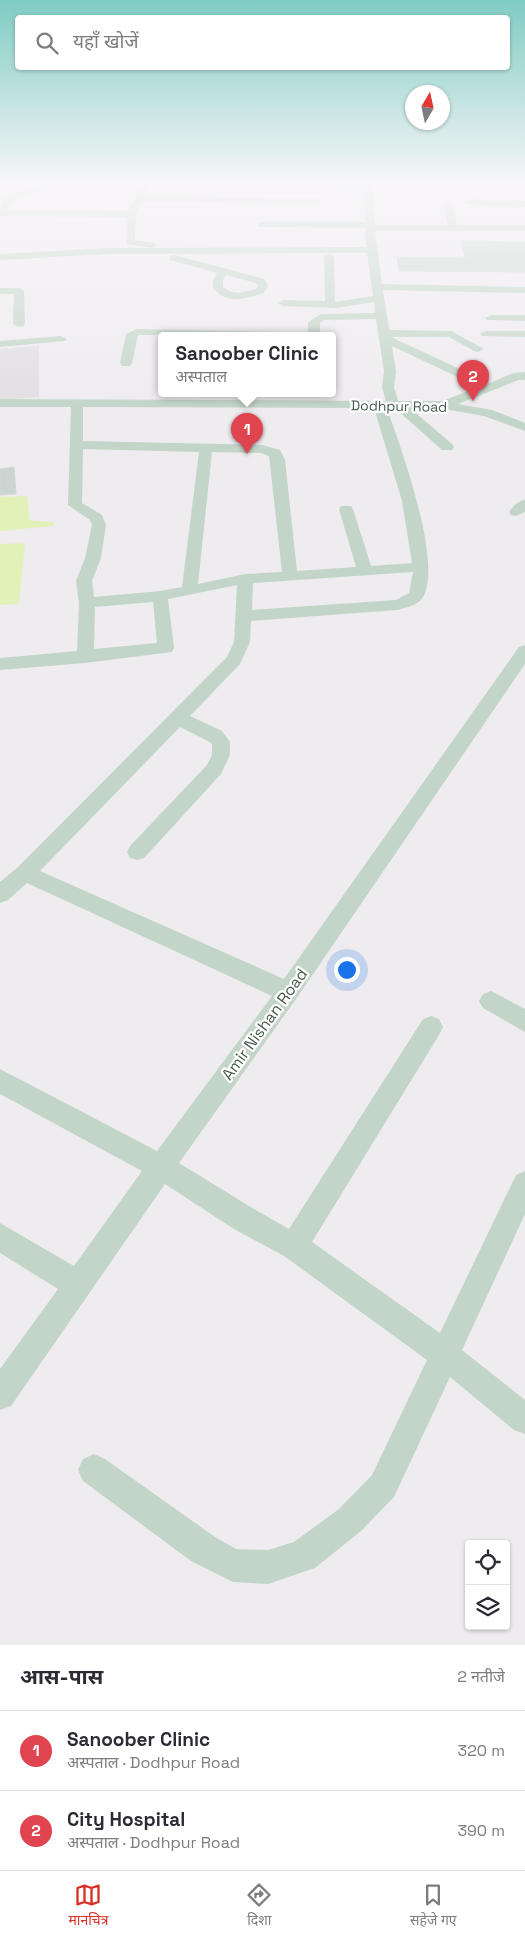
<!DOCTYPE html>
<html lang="hi">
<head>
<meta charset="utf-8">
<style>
  :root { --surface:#fff; --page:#f7f7f7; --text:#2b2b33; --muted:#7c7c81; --line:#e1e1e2; --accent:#d93025 }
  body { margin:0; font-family:"Space Grotesk","Noto Sans Devanagari",sans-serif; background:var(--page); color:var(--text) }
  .controls { position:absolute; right:15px; bottom:15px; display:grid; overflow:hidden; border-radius:5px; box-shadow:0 1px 4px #0004 }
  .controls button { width:45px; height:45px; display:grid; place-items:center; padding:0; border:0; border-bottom:1px solid var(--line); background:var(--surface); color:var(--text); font:25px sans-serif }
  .compass { position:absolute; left:405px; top:85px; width:45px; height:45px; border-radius:50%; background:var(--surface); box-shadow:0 1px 4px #0004; rotate:9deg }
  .you { position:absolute; left:346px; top:969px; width:18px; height:18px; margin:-12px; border:4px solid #fff; border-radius:50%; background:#1a73e8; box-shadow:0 0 0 8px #1a73e833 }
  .badge { display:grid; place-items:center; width:32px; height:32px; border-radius:50%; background:var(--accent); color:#fff; font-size:16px; font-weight:700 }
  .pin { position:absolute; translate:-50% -41px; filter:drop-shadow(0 1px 2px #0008) }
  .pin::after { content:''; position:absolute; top:26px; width:18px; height:15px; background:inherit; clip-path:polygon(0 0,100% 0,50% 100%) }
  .popup { position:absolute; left:158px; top:332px; width:178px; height:65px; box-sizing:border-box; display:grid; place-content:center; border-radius:5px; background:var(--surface); filter:drop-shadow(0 1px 4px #0005); font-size:16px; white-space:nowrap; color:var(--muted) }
  .popup b { font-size:19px; color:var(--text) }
  .popup::after { content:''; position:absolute; left:50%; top:100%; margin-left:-10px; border:10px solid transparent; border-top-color:var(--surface) }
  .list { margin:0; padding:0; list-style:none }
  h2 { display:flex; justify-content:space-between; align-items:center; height:65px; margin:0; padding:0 20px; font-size:21px }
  h2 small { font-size:16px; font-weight:400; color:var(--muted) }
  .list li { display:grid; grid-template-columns:32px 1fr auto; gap:15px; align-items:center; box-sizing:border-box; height:80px; padding:0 20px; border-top:1px solid var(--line) }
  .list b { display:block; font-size:19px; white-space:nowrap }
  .list p { margin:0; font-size:16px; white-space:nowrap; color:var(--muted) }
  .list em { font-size:16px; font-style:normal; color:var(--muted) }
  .icon { flex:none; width:28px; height:28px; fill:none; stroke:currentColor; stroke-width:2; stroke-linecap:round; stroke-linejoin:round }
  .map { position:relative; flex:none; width:525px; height:1645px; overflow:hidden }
  .search { position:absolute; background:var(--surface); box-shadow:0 1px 4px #0004; left:15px; right:15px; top:15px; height:55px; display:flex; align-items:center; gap:12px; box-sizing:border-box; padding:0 18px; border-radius:5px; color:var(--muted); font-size:19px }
  .sheet { height:225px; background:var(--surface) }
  nav { display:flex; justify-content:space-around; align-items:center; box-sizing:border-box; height:70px; border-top:1px solid var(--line); background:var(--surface); font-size:14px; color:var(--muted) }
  nav a { display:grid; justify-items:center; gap:2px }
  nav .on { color:var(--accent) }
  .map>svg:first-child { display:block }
  .education { fill:#e0dee1 }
  .green { fill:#e1f1b7 }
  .building { fill:#cbd5d1; stroke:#d0d9d5 }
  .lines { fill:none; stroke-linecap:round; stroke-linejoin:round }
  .minor { fill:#c2d5c8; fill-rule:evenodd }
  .labels { text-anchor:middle; stroke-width:4.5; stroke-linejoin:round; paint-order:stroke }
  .far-street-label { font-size:14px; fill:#445b4c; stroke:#fff }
  .street-label { font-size:16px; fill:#445b4c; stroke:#fff }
</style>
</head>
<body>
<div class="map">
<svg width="525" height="1645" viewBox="0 0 525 1645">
  <rect width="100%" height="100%" fill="#efecef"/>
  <path class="education" d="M39,346v51l-39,3v-51z"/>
  <path class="green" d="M27,496l3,25 24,1 -1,4 -53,5v-34z
    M25,543l-6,61 -19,1v-61z"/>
  <path class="building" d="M461,241l64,1v30l-126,-1 -2,-14 68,1z
    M14,467l2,27 -16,1v-26z"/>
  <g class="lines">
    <path class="minor" d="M42,183h8c-7,12 -22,9 -33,15 -4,2 -8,9 -11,12l122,1 14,-28h8l-6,13 172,2 4,3 -4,3 -175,-2 -5,12 -1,26 20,3 2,2 -5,3 214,-1 -1,-19 -107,-1v-4l3,-1h104l-1,-31 -75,-2 -1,-2 4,-3 72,1v-2h8l3,42h73l-5,-19 5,-3 5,3 4,19h68v6h-150l7,53 143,3v6l-142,-3 6,40 62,1 33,18 -6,3 -4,-1 -25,-14h-58l99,46 23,-10 12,-1v8h-6l-61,24 34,6 33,13v8l-41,-15 -40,-7h-33l41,35 2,3 -2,3h-10l-46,-41h-9c14,38 53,147 38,184 -4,12 -17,14 -28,17l-146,11 -1,21 -10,22 -50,52 32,15 8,11v13l-9,19 -77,84 -7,2 -7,-2 -3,-6 3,-6 77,-81 5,-10v-11l-4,-3 -28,-14 -140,144 244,108 235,-332 6,-2v19l-229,335 -117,164 75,46 35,20 134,-210 8,-3 8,3 4,8 -4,8 -127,207 128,91 76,-158 9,-4v43l-63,136 63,50v34l-11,-4 -64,-53 -56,120 -33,34 -46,37 -47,16 -35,-2 -42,-21 -108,-80 -5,-11 5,-11 11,-5 11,5 110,78 21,12 32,1 26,-8 45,-33 33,-34 55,-115 -143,-104 -50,-27 -69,-45 -154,222 -11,4v-41l58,-80 -58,-36v-30l74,43 68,-95 -142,-77v-25l157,82 115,-155 -245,-113 -19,17 -8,3v-21l18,-15 209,-210 7,-15 3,-57 -69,14 6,49 -2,4 -87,11 -85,7v-12l77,-7 2,-48 -3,-22 9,-23 7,-33 -2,-5 -22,-15 3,-98h-71v-8l386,2 -4,-14 2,-16 -8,-52 -52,1 -4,3v12h-12v-13l13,-8 54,-1 -1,-11 -37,6 -54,-2 -5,-3 5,-3 42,1 -1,-44 5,-3 5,3 1,45 38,-6 -6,-43 -259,1 -108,6v-6l108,-6h44l-25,-4 -1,-27 -126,-1c0,-27 24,-22 42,-33zM392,346l87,41 -37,14h-44l-4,-14 2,-16zM83,407l291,1 28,93 10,62 -41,3 -18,-57 -2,-3h-10l-2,3 17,58 -59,4 -12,-111 -5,-10 -18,-5 -179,-4zM83,449l116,3 -17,135 -22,4 -66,6 -2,-16 9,-23 5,-33 -4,-10 -20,-12zM212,452l49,1 8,3 13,116 -37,2 -47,10zM413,572l-4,21 -13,7 -144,10 1,-27zM153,602l4,41 -63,6 1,-42z
      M470,199l55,2v6l-58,-3 -2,-2z
      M174,255l90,24 4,7 -4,7c-19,6 -37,12 -51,-5v-8l4,-7 -47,-13v-4zM226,275l30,8 2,3 -2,3c-12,3 -22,7 -33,-2v-7z
      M0,288h19l5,3 1,33 -2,2 -4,1 -6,-3 1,-30h-14z
      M491,315h34v6l-38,-1 -2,-2z
      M137,329l140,3 6,3h-145l-6,28 -2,3h-8l-2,-3 6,-29z
      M486,331h39v6l-43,-1 -2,-2z
      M61,336l6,3 -2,2 -65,6v-6z
      M525,500v12l-9,4 -5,-1 -2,-3c4,-6 9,-11 16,-12z
      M491,991l34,18v23l-42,-24 -4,-7 4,-7z"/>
  </g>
  <linearGradient id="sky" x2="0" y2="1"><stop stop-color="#7fccc3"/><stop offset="0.44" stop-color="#f8f6f8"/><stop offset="1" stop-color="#f8f6f8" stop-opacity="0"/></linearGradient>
  <rect width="525" height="413" fill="url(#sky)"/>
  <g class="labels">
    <g class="far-street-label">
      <text transform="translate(399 406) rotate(1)" y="5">Dodhpur Road</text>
    </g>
    <g class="street-label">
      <text transform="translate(264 1024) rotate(-54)" y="6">Amir Nishan Road</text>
    </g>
  </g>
</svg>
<div class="controls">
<button><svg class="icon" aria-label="locate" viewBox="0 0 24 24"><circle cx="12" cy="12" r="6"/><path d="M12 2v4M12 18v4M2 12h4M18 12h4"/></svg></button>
<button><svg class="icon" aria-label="layers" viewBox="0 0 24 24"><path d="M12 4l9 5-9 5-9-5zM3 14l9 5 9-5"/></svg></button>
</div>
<svg class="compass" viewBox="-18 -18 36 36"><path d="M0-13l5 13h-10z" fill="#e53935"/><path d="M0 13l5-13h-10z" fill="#7c7c81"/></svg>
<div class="you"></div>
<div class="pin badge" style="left:247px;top:454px;background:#e0444e">1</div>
<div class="popup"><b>Sanoober Clinic</b>अस्पताल</div>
<div class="pin badge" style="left:473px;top:401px;background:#e0444e">2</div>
<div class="search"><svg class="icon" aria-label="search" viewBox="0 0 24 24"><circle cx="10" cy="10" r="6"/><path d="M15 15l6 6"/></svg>यहाँ खोजें</div>
</div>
<section class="sheet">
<h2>आस-पास<small>2 नतीजे</small></h2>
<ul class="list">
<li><span class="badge" style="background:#e0444e">1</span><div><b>Sanoober Clinic</b><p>अस्पताल · Dodhpur Road</p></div><em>320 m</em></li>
<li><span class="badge" style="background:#e0444e">2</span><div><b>City Hospital</b><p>अस्पताल · Dodhpur Road</p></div><em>390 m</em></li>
</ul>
</section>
<nav>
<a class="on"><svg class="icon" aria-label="map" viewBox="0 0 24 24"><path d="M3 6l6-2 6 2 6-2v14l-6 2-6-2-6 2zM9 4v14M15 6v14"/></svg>मानचित्र</a>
<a><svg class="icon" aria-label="directions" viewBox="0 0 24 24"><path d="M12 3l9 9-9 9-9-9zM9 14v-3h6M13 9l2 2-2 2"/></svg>दिशा</a>
<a><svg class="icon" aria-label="saved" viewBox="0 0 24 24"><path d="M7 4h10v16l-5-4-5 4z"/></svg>सहेजे गए</a>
</nav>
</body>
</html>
